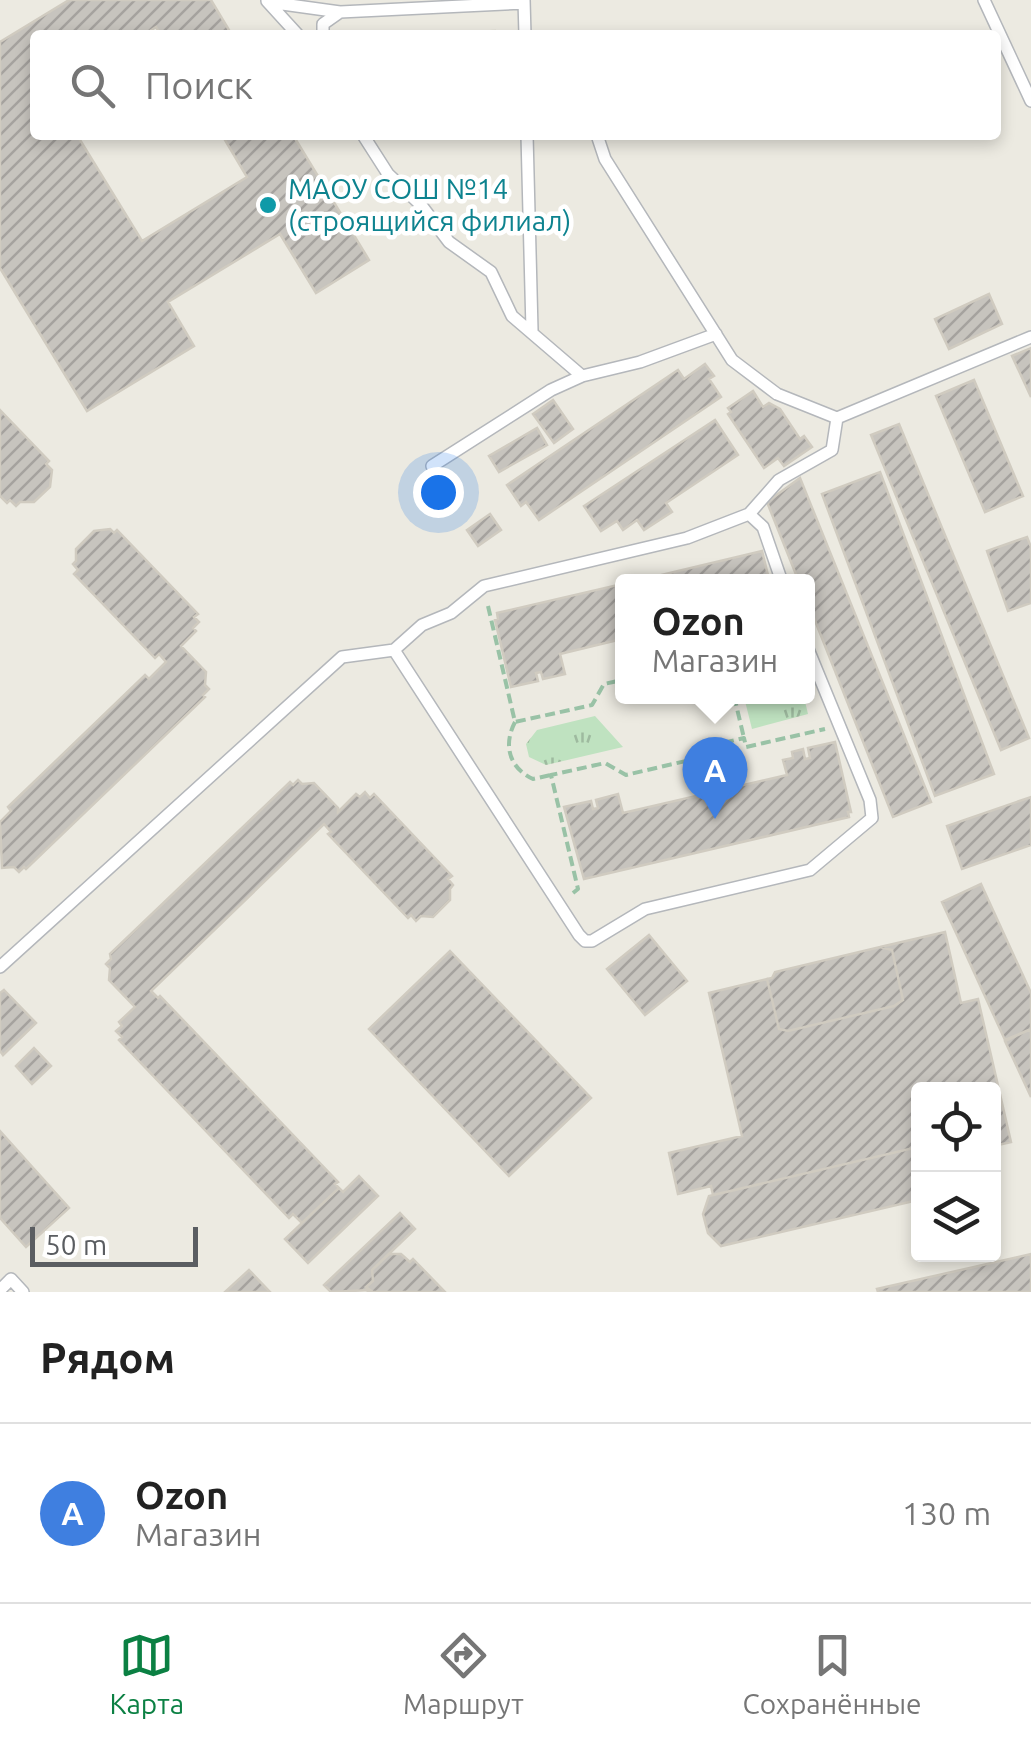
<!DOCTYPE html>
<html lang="ru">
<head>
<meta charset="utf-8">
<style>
  :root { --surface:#fff; --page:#f2f2f2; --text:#222; --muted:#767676; --line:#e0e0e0; --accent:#0b8043 }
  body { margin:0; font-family:Ubuntu,sans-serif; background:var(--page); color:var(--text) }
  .controls { position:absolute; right:30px; bottom:30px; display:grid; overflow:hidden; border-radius:10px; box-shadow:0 5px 15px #0003 }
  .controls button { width:90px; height:90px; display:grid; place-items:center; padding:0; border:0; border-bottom:2px solid var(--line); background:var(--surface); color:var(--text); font:50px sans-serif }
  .scale { position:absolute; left:30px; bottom:25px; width:168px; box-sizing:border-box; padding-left:10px; border:5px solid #5a5d61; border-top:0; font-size:28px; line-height:35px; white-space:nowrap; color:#5a5d61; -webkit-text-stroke:8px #fff; paint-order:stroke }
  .you { position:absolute; left:438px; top:492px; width:35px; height:35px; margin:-25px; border:8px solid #fff; border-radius:50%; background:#1a73e8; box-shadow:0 0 0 15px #1a73e833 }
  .badge { display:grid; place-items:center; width:65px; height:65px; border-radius:50%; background:var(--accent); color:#fff; font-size:32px; font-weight:700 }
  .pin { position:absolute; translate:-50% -82px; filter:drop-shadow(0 2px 5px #0008) }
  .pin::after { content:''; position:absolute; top:52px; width:35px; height:30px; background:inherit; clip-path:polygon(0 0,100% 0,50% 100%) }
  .popup { position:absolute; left:615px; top:574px; width:200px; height:130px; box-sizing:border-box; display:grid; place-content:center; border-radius:10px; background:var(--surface); filter:drop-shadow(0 2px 8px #0005); font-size:32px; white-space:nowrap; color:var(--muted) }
  .popup b { font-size:38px; color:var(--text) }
  .popup::after { content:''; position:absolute; left:50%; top:100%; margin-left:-20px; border:20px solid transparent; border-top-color:var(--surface) }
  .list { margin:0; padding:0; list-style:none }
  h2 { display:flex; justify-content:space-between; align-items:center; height:130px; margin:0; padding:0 40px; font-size:42px }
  h2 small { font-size:32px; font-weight:400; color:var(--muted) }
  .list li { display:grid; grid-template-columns:65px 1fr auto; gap:30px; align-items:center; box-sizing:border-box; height:180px; padding:0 40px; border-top:2px solid var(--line) }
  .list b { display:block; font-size:38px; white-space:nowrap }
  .list p { margin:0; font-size:32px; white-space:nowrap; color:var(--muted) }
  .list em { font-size:32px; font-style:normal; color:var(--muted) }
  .icon { flex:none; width:55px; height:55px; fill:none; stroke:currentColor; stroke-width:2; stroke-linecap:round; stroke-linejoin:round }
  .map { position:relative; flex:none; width:1031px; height:1292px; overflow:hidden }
  .search { position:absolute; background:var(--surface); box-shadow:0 5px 15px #0003; left:30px; right:30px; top:30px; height:110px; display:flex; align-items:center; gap:25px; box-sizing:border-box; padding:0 35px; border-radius:10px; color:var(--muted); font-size:38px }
  .sheet { height:310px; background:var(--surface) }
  nav { display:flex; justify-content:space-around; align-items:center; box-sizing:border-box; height:140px; border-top:2px solid var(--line); background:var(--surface); font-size:28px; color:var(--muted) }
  nav a { display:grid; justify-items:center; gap:5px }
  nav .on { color:var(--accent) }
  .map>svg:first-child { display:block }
  .grass { fill:url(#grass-tufts) }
  .building { fill:url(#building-hatch); stroke:#d0cbc0; stroke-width:2.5 }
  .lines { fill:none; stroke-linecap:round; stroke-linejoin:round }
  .lane-casing { stroke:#b4b7bb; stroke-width:14 }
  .path { stroke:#99c2a6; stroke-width:4; stroke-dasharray:10 5; stroke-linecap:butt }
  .lane { stroke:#fff; stroke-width:11 }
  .culture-dot { fill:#0f9aa8; stroke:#fff; stroke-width:4 }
  .labels { text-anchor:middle; stroke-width:9; stroke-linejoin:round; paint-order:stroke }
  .culture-label { font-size:28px; fill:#0d838f; stroke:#fff; text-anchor:start }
</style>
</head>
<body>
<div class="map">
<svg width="1031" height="1292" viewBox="0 0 1031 1292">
  <defs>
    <pattern id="grass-tufts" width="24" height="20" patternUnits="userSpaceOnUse" patternTransform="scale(2.5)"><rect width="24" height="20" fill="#bfe2c0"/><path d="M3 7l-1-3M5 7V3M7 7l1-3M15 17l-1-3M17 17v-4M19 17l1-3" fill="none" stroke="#9eba9f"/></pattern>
    <pattern id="building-hatch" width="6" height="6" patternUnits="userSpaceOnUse" patternTransform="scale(2.5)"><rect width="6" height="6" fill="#c7c4be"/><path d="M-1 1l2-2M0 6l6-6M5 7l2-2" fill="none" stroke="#a5a29e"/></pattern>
  </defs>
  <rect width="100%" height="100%" fill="#eceae1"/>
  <path class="grass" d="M744,697h60l4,17 -56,15z
    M595,716l28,31 -77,18 -17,-8 -3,-13 11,-14z"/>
  <path class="building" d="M69,0h142l21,35h-71l-5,-8 -12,8h-109v100h42l65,106 105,-64 -25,-42h71l76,125 -53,33 -36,-59 -112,68 26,44 -107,65 -87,-143v-226z
    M495,31l1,4h-111z
    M989,294l13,30 -53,25 -14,-30z
    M1031,348v49l-19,-41z
    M705,364l9,12 -5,3 12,18 -182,123 -13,-18 -5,4 -14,-21 171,-115 6,9z
    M974,380l49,116 -38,16 -49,-116z
    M753,391l10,16 6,-4 11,6 20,30 4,-3 8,11 -28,19 -6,-8 -14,10 -36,-54 3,-2 -3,-4z
    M553,400l20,29 -19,14 -21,-29z
    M0,410l49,51 -3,3 6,6 -2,17 -16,15h-14l-4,4 -6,-6 -3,3 -7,-7z
    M715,420l23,35 -72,48 6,9 -28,18 -7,-10 -14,10 -6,-9 -16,10 -17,-25z
    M899,424l130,314 -28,12 -130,-315z
    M537,428l10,17 -48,27 -10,-16z
    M880,472l114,302 -59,22 -113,-302z
    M800,478l131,324 -38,15 -85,-214v-21h-9l-32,-80z
    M490,514l11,16 -23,16 -11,-16z
    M110,529l4,4 3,-3 81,84 -4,3 5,5 -6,6 3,3 -15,15 25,26 -1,13 4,4 -6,6 2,2 -179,172 -2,-2 -5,5 -5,-5 -12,1 -2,-46 11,-11 -3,-4 137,-132 4,4 17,-17 -7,-8 -4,4 -81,-84 4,-4 -5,-6 3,-3v-12l18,-18z
    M1027,537l4,10v56l-23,8 -21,-60z
    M762,551l7,28 4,3h-141z
    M622,584v55l-62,15 5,20 -22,5 -2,-7 -5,1 2,8 -27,6 -16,-67 3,-1 -1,-6z
    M835,742l16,70h-3l1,5 -265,62 -20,-72 27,-6 2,8 5,-1 -2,-8 22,-6 5,19 164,-38 -4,-15 10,-2 -1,-6 11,-3 2,10 5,-1 -2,-10z
    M298,780l4,4 12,-1 24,25v4l18,-18 4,3 5,-5 5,6 4,-4 78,82 -4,3 5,6 -3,4v11l-17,17 -12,-1 -5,5 -5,-6 -3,3 -80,-84 3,-2 -7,-8 -173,167 7,7 2,-2 178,186 -3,2 4,4 -37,35 -9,-9 -4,4 -170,-178 3,-3 -6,-6 6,-5 -3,-4 16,-15 -26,-27 1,-12 -4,-4 5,-5 -1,-5 180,-172 3,3z
    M1031,797v48l-69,24 -15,-43z
    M981,884l50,109v36l-26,11 -63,-138z
    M945,932l16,71 17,-4 33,143 -17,4v-56h-76v57l-205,48 -2,-9 -33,8 -9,-41 73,-17 -33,-143 58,-14 12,50 9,2 106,-25 9,-6 -11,-50 -12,-3z
    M649,935l38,46 -42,34 -38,-46z
    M880,947l12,3 11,50 -9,6 -106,25 -9,-2 -12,-50 5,-1 3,-6z
    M450,951l141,147 -82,78 -140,-147z
    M4,990l32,33 -33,32 -3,-4v-58z
    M1031,1029v68l-26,-56z
    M34,1048l17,18 -19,18 -16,-18z
    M0,1131l69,77 -43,39 -26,-29z
    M918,1147v53l-197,46 -13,-13 -5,-19 6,-18z
    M359,1176l19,20 -70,67 -23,-24 54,-51 4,4z
    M400,1213l15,16 -43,41 1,11 -7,6 4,3 -39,2 -7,-7z
    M389,1254h12l9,8 3,-3 32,33h-77l-2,-5 7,-6 -1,-11z
    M1031,1254v38h-153l-1,-3z
    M249,1270l21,22h-45z"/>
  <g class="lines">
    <defs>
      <path id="lane" d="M524,0l1,35
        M984,0l47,101
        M267,1l31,34
        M268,2l72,10
        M323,35v-11l17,-12 184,-9
        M363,135l25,39 33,31 28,37 42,30 21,44 70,60
        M527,135l5,195
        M597,135l8,24 127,201 45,34 60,24 194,-81
        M432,466l119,-76 31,-14 58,-14 76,-28
        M749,514l30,-34 53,-30 5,-32
        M394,650l185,285 6,6h7l53,-32 165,-39 62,-52 -2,-18 -62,-151
        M0,967l342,-310 52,-7 28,-25 29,-12 33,-27 203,-48 62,-24 14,13 19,55
        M0,1290l11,-11 12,13"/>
    </defs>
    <use href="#lane" class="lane-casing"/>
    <path class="path" d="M488,606l27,116 77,-17 12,-21 18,-4
      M734,696l10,42
      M515,722c-12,23 -6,46 18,57l18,-4
      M573,893l5,-4 -27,-114 54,-12 21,12 81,-19 -2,-9 39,-9 2,9 79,-18"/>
    <use href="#lane" class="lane"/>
  </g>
  <circle class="culture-dot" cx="268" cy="205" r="10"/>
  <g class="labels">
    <g class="culture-label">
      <text x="288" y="199">МАОУ СОШ №14<tspan x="288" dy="32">(строящийся филиал)</tspan></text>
    </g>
  </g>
</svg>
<div class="controls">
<button><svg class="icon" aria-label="locate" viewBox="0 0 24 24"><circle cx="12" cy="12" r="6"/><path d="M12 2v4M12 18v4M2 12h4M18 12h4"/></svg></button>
<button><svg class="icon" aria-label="layers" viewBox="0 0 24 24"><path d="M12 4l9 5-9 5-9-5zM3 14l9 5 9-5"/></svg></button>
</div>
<div class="scale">50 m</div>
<div class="you"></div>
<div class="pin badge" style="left:715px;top:819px;background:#3f7fe0">A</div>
<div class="popup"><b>Ozon</b>Магазин</div>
<div class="search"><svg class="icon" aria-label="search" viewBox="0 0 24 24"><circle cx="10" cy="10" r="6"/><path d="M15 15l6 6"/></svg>Поиск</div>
</div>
<section class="sheet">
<h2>Рядом<small></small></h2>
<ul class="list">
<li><span class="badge" style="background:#3f7fe0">A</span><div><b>Ozon</b><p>Магазин</p></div><em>130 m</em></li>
</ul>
</section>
<nav>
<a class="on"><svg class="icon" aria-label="map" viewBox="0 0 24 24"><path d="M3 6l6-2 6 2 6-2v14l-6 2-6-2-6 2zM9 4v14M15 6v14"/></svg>Карта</a>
<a><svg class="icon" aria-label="directions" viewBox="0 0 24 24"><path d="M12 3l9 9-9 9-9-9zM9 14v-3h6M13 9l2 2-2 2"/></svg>Маршрут</a>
<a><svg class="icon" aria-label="saved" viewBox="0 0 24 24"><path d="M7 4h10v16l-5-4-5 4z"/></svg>Сохранённые</a>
</nav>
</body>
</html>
